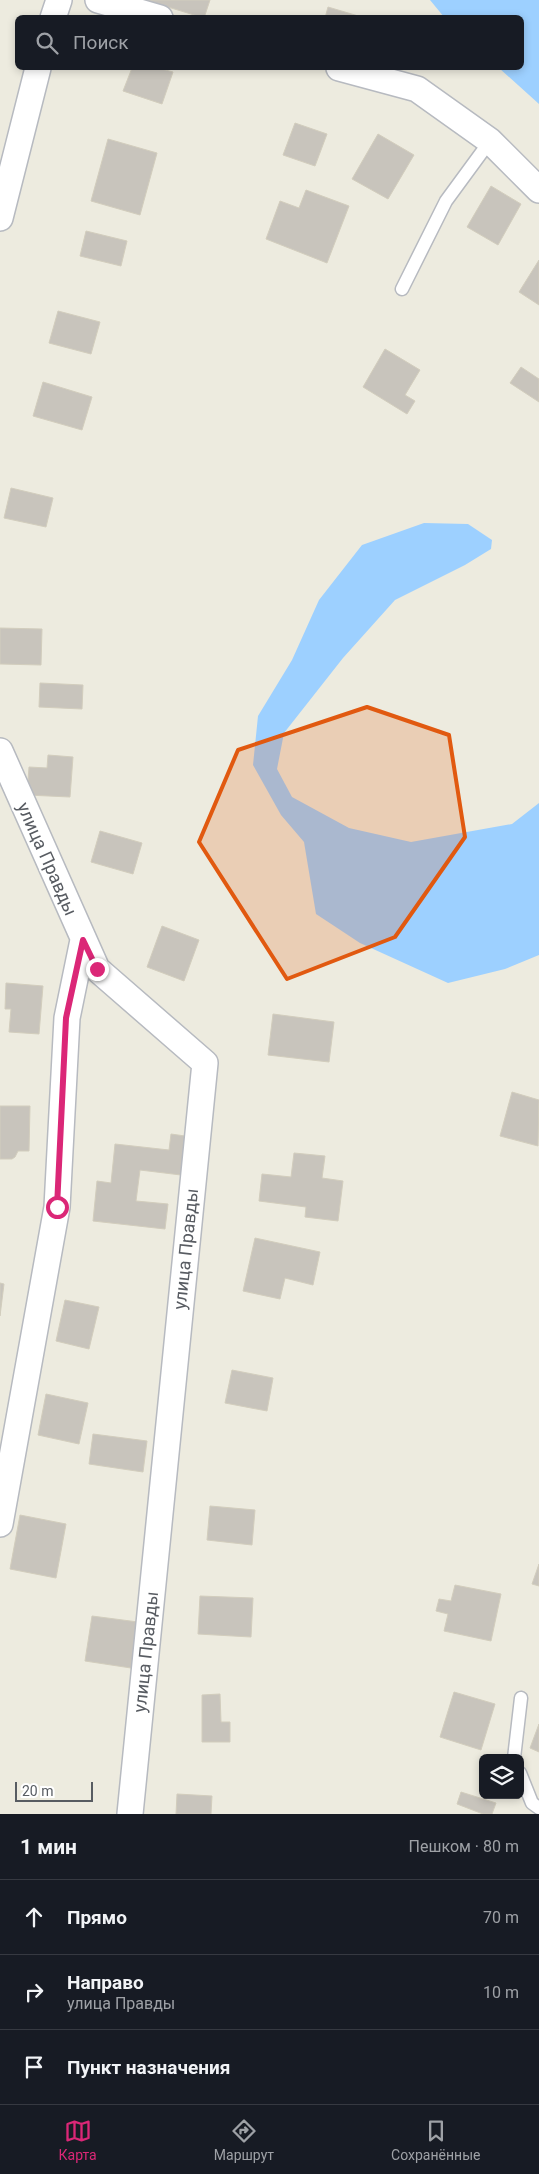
<!DOCTYPE html>
<html lang="ru">
<head>
<meta charset="utf-8">
<style>
  :root { --surface:#171b24; --page:#242831; --text:#f1f3f6; --muted:#9ea1a6; --line:#363941; --accent:#db2777 }
  body { margin:0; font-family:Roboto,sans-serif; background:var(--page); color:var(--text) }
  .controls { position:absolute; right:15px; bottom:15px; display:grid; overflow:hidden; border-radius:8px; box-shadow:0 2px 8px #0003 }
  .controls button { width:45px; height:45px; display:grid; place-items:center; padding:0; border:0; border-bottom:1px solid var(--line); background:var(--surface); color:var(--text); font:25px sans-serif }
  .scale { position:absolute; left:15px; bottom:12px; width:78px; box-sizing:border-box; padding-left:5px; border:2px solid #585c62; border-top:0; font-size:14px; line-height:18px; white-space:nowrap; color:#585c62; -webkit-text-stroke:4px #fff; paint-order:stroke }
  .stop { position:absolute; width:15px; height:15px; margin:-11px; border:4px solid #db2777; border-radius:50%; background:#fff }
  .stop.end { background:#db2777; border-color:#fff; box-shadow:0 1px 5px #0008 }
  .list { margin:0; padding:0; list-style:none }
  h2 { display:flex; justify-content:space-between; align-items:center; height:65px; margin:0; padding:0 20px; font-size:21px }
  h2 small { font-size:16px; font-weight:400; color:var(--muted) }
  .list li { display:grid; grid-template-columns:32px 1fr auto; gap:15px; align-items:center; box-sizing:border-box; height:75px; padding:0 20px; border-top:1px solid var(--line) }
  .list b { display:block; font-size:19px; white-space:nowrap }
  .list p { margin:0; font-size:16px; white-space:nowrap; color:var(--muted) }
  .list em { font-size:16px; font-style:normal; color:var(--muted) }
  .icon { flex:none; width:28px; height:28px; fill:none; stroke:currentColor; stroke-width:2; stroke-linecap:round; stroke-linejoin:round }
  .map { position:relative; flex:none; width:539px; height:1814px; overflow:hidden }
  .search { position:absolute; background:var(--surface); box-shadow:0 2px 8px #0003; left:15px; right:15px; top:15px; height:55px; display:flex; align-items:center; gap:12px; box-sizing:border-box; padding:0 18px; border-radius:8px; color:var(--muted); font-size:19px }
  .sheet { height:290px; background:var(--surface) }
  nav { display:flex; justify-content:space-around; align-items:center; box-sizing:border-box; height:70px; border-top:1px solid var(--line); background:var(--surface); font-size:14px; color:var(--muted) }
  nav a { display:grid; justify-items:center; gap:2px }
  nav .on { color:var(--accent) }
  .map>svg:first-child { display:block }
  .water { fill:#9dd0ff }
  .building { fill:#c8c4bc; stroke:#d2cdbd }
  .lines { fill:none; stroke-linecap:round; stroke-linejoin:round }
  .lane-casing { stroke:#b7bac0; stroke-width:15 }
  .street-casing { stroke:#b7bac0; stroke-width:28 }
  .lane { stroke:#fff; stroke-width:12 }
  .street { stroke:#fff; stroke-width:25 }
  .route { stroke:#db2777; stroke-width:6 }
  .marked { fill:#e15910; fill-opacity:0.2; stroke:#e15910; stroke-width:4; stroke-linejoin:round }
  .labels { text-anchor:middle; stroke-width:4; stroke-linejoin:round; paint-order:stroke }
  .street-label { font-size:18px; fill:#585c62; stroke:#fff }
</style>
</head>
<body>
<div class="map">
<svg width="539" height="1814" viewBox="0 0 539 1814">
  <rect width="100%" height="100%" fill="#edebdf"/>
  <path class="water" d="M430,0h109v104l-40,-36h23v-50l-78,-1z
    M424,523l44,1 24,16 -1,9 -26,16 -70,35 -52,58 -59,75 -7,36 15,28 57,31 62,14 101,-18 27,-21v152l-34,14 -57,14 -88,-40 -44,-29 -12,-72 -23,-27 -28,-50 5,-49 34,-56 27,-60 43,-55z"/>
  <path class="building" d="M145,0h65l-6,18z
    M328,7l37,11h-40z
    M132,68h26l15,4 -11,32 -39,-13z
    M295,123l32,11 -12,32 -32,-11z
    M378,134l36,21 -26,44 -36,-20z
    M108,139l49,14 -17,62 -49,-14z
    M491,186l30,18 -23,41 -31,-18z
    M306,190l43,16 -22,57 -61,-24 14,-38 19,7z
    M86,231l41,10 -6,25 -41,-10z
    M539,260v45l-20,-13z
    M58,311l42,11 -9,32 -42,-11z
    M385,349l35,21 -15,25 10,6 -8,13 -44,-27z
    M521,367l18,12v23l-29,-19z
    M43,382l49,15 -10,33 -49,-14z
    M11,488l42,10 -7,29 -42,-9z
    M0,628l42,1 -1,36 -41,-1z
    M40,683l43,2 -1,24 -43,-2z
    M48,755l25,2 -3,40 -43,-2 2,-28 18,1z
    M100,831l42,12 -9,31 -42,-12z
    M162,926l37,14 -15,41 -37,-14z
    M6,983l37,3 -4,48 -30,-2 2,-23h-6z
    M273,1014l61,8 -5,40 -61,-7z
    M512,1092l27,8 -1,46 -38,-10z
    M0,1106h30l-1,45h-11l-3,6 -3,2h-12z
    M171,1134l14,2 -4,39 -41,-5 -4,31 32,3 -3,25 -72,-8 4,-40 14,2 4,-39 54,6z
    M294,1153l31,3 -3,22 21,3 -5,40 -33,-4 1,-10 -47,-6 3,-27 29,3z
    M255,1238l65,14 -7,33 -28,-7 -5,21 -37,-8z
    M0,1283l4,1 -4,32z
    M65,1300l34,7 -10,42 -33,-8z
    M232,1370l41,8 -6,33 -42,-8z
    M46,1394l42,9 -9,41 -41,-9z
    M93,1434l54,7 -4,31 -54,-8z
    M210,1506l45,4 -3,35 -45,-5z
    M20,1515l46,9 -10,54 -46,-9z
    M539,1564v22l-7,-2z
    M455,1585l46,9 -10,47 -47,-10 4,-17 -12,-3 3,-12 12,2z
    M200,1596l53,2 -2,39 -53,-3z
    M92,1616l46,6 -7,46 -46,-7z
    M454,1692l41,12 -14,46 -41,-13z
    M220,1694l1,28h9v20h-28v-47z
    M539,1724v28l-9,-4z
    M461,1792l35,11 -4,11h-9l-26,-10z
    M177,1794l35,2 -1,18h-35z"/>
  <g class="lines">
    <defs>
      <path id="lane" d="M402,289l44,-88 44,-60
        M514,1758l7,-60
        M520,1773l12,30 7,5"/>
      <path id="street" d="M98,0l62,18
        M53,18l6,-18
        M339,68l78,21 73,52 49,49
        M0,218l38,-150
        M0,751l97,218 108,94 -75,751
        M0,1524l57,-317 10,-189 16,-78"/>
    </defs>
    <use href="#lane" class="lane-casing"/>
    <use href="#street" class="street-casing"/>
    <use href="#lane" class="lane"/>
    <use href="#street" class="street"/>
  </g>
  <g class="lines">
    <path class="route" d="M57,1207l9,-189 17,-78 14,29"/>
  </g>
  <path class="marked" d="M367,707l82,28 16,102 -70,100 -108,42 -88,-137 39,-92z"/>
  <g class="labels">
    <g class="street-label">
      <text transform="translate(47 859) rotate(66)" y="6">улица Правды</text>
      <text transform="translate(186 1249) rotate(-84)" y="6">улица Правды</text>
      <text transform="translate(146 1652) rotate(-84)" y="6">улица Правды</text>
    </g>
  </g>
</svg>
<div class="controls">
<button><svg class="icon" aria-label="layers" viewBox="0 0 24 24"><path d="M12 4l9 5-9 5-9-5zM3 14l9 5 9-5"/></svg></button>
</div>
<div class="scale">20 m</div>
<div class="stop" style="left:57px;top:1207px"></div>
<div class="stop end" style="left:97px;top:969px"></div>
<div class="search"><svg class="icon" aria-label="search" viewBox="0 0 24 24"><circle cx="10" cy="10" r="6"/><path d="M15 15l6 6"/></svg>Поиск</div>
</div>
<section class="sheet">
<h2>1 мин<small>Пешком · 80 m</small></h2>
<ul class="list">
<li><svg class="icon" aria-label="ahead" viewBox="0 0 24 24"><path d="M12 20V5M6 11l6-6 6 6"/></svg><div><b>Прямо</b></div><em>70 m</em></li>
<li><svg class="icon" aria-label="right" viewBox="0 0 24 24"><path d="M7 20v-9h11M14 6l5 5-5 5"/></svg><div><b>Направо</b><p>улица Правды</p></div><em>10 m</em></li>
<li><svg class="icon" aria-label="arrive" viewBox="0 0 24 24"><path d="M6 21V4h12l-3 4 3 4H6"/></svg><div><b>Пункт назначения</b></div></li>
</ul>
</section>
<nav>
<a class="on"><svg class="icon" aria-label="map" viewBox="0 0 24 24"><path d="M3 6l6-2 6 2 6-2v14l-6 2-6-2-6 2zM9 4v14M15 6v14"/></svg>Карта</a>
<a><svg class="icon" aria-label="directions" viewBox="0 0 24 24"><path d="M12 3l9 9-9 9-9-9zM9 14v-3h6M13 9l2 2-2 2"/></svg>Маршрут</a>
<a><svg class="icon" aria-label="saved" viewBox="0 0 24 24"><path d="M7 4h10v16l-5-4-5 4z"/></svg>Сохранённые</a>
</nav>
</body>
</html>
